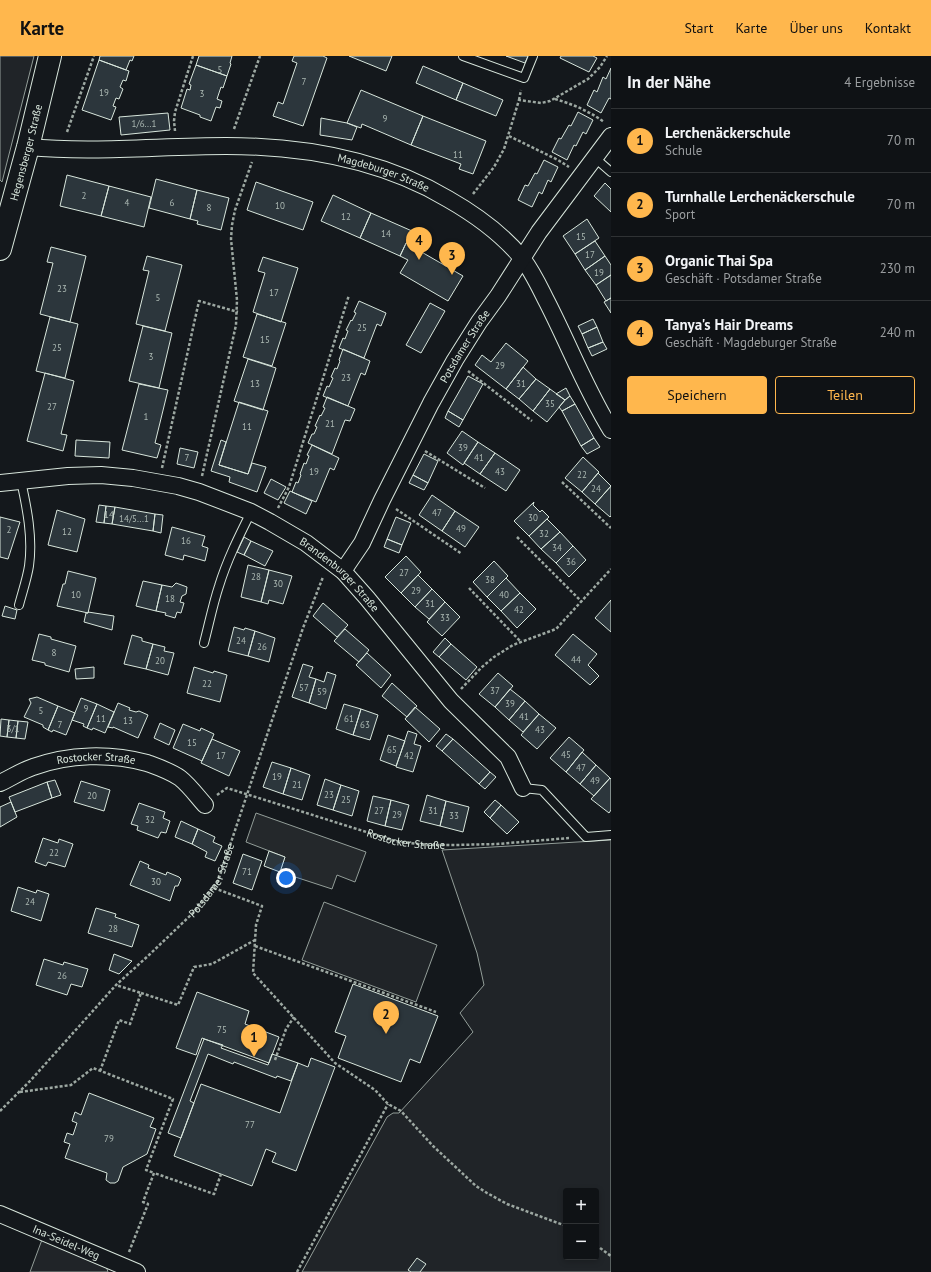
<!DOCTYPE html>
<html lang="de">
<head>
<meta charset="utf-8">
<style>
  :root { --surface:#0f1215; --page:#181b1e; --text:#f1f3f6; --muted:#9b9ea0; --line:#2f3234; --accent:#ffb74d }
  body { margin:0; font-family:"PT Sans",sans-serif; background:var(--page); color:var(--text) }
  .controls { position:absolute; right:12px; bottom:12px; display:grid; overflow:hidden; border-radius:4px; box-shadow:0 2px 6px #0003 }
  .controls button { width:36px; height:36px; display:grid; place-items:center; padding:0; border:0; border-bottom:1px solid var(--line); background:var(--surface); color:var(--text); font:20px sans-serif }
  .you { position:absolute; left:286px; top:822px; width:14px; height:14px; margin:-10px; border:3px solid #fff; border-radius:50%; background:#1a73e8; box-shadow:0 0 0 6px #1a73e833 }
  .badge { display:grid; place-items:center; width:26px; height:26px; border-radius:50%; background:var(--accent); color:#111; font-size:13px; font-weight:700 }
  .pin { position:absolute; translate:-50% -33px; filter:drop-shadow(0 1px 2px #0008) }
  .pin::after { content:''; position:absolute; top:21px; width:14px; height:12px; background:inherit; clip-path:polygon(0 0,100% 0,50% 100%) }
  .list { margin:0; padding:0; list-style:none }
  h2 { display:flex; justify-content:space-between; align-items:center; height:52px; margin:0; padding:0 16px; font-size:17px }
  h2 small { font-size:13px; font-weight:400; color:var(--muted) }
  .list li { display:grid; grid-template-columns:26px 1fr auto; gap:12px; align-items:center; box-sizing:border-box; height:64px; padding:0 16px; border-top:1px solid var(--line) }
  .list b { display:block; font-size:15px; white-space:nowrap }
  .list p { margin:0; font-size:13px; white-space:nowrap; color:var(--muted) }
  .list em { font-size:13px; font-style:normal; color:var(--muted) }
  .actions { display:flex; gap:8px; padding:12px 16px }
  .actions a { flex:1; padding:9px 0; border:1px solid var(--accent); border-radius:4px; text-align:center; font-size:14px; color:var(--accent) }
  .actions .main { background:var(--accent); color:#111 }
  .map { position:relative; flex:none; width:611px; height:1216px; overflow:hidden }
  header { display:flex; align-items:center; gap:24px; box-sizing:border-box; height:56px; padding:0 20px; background:var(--accent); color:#111 }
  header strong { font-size:19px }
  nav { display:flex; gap:22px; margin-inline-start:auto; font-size:14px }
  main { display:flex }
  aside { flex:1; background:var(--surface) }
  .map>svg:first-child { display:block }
  .green { fill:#202428; stroke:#939e99; fill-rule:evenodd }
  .parking { fill:#24282b; stroke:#939e99 }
  .building { fill:#2c363c; stroke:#d8e6dc }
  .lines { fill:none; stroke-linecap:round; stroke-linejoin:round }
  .lane-casing { stroke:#d8e6dc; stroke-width:10 }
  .street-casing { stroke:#d8e6dc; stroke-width:18 }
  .secondary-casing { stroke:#d8e6dc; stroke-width:24 }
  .path { stroke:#9da8a2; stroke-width:2.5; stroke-dasharray:3 2; stroke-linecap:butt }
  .lane { stroke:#14181c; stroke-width:8 }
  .street { stroke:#14181c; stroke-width:16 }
  .secondary { stroke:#14181c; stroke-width:22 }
  .labels { text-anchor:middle; stroke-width:3; stroke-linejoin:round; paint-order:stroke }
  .number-label { font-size:9px; fill:#adbab4 }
  .street-label { font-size:11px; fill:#d8e6dc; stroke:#14181c }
</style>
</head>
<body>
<header>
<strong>Karte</strong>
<nav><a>Start</a><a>Karte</a><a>Über uns</a><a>Kontakt</a></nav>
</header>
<main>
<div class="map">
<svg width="611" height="1216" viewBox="0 0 611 1216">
  <rect width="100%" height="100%" fill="#14181c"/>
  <path class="green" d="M0,0h34l-32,126 -2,-2z
    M611,784v432h-309l85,-155 6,-4h6l74,-81 -13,-19 24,-28 -7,-32 -35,-103zM566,1135h30v66h-30z
    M324,846l113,43 -21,57 -114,-42z
    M43,1181l63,29 2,6h-78z"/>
  <path class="parking" d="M256,757l110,39 -11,30 -18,-7 -5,14 -52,-17 5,-15 -39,-15z"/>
  <path class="building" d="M100,0h34l-2,5 -2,-1 -4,10 -27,-10z
    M199,0h33l-2,7 1,1 -4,12 -31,-11z
    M294,0h29l4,2 -24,68 -30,-10 5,-14 5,2 14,-41 -5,-2z
    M349,0h43l-6,15z
    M506,0h22l-3,7z
    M561,0h32l4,2 -8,14 -29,-14z
    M99,4l30,11 -3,10 -3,-1 -3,7 3,2 -4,10 -3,-1 -3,8 3,1 -5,13 -29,-10z
    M196,9l31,11 -4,12 -2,-1 -4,12 5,2 -2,7 -4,-1 -5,14 -11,-4v-2l-19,-7 6,-19 3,1 1,-5 -2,-1z
    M423,10l40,17 -7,17 -40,-17z
    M611,12v31l-2,-1 -8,15 -14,-8 7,-15 3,2 6,-15 3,2z
    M463,27l40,17 -7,16 -40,-16z
    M361,34l62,26 -12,29 -49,-21 -1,4 -14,-5z
    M578,56l15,8 -7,14 -3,-2 -7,14 -2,-1 -7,15 -15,-8 7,-14 2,1 8,-14 2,1z
    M168,57l2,17 -49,5 -2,-18z
    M423,60l63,25 -13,33 -14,-5 2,-5 -50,-19z
    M321,62l26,5 10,4 -5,13 -32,-5z
    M544,104l14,7 -7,15 -3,-2 -6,14 -3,-2 -7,15 -14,-7 7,-15 3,1 7,-13 2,1z
    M67,119l42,11 -8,30 -41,-10z
    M156,123l41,11 -7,29 -41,-11z
    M256,126l57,20 -10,28 -56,-20z
    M605,127l6,6v23l-17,-16z
    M109,130l42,11 -7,30 -43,-11z
    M197,134l32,8 -8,32 -24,-6 1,-3 -8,-2z
    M333,139l38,18 -11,25 -39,-17z
    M371,157l41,18 -12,25 -40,-18z
    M587,163l12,19 -24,16 -12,-18z
    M595,185l10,15 -20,14 -10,-16z
    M406,187l57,33 -15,25 -48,-28 8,-13 -8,-4z
    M51,191l35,9 -16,66 -30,-8 13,-51 -6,-1z
    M147,200l35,9 -17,66 -29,-7 13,-53 -6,-1z
    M605,200l6,9v10l-15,10 -11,-15z
    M263,201l35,11 -17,54 -28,-10 12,-39 -7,-2z
    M611,219v23l-5,3 -10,-16z
    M611,242v15l-7,-11z
    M359,245l27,12 -5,13 -4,-2 -13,34 -25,-10 4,-10 2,1 3,-8 -2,-1 5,-10 1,1 4,-8 -2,-1z
    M430,247l15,8 -24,42 -15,-8z
    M257,258l29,9 -14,43 -29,-9z
    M50,261l28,7 -13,54 -29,-7z
    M593,263l4,8 -15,7 -4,-8z
    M143,270l29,7 -13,55 -30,-7z
    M597,271l6,15 -15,6 -6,-14z
    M603,286l4,7 -15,7 -4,-8z
    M506,287l22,18 -22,28 -31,-24 7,-10 9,7z
    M343,293l27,12 -5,14 -4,-2 -13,33 -25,-10 4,-10 2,1 4,-9 -2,-1 4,-9 2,1 3,-8 -1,-1z
    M248,303l28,9 -13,42 -29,-9z
    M523,311l13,12 -17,20 -13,-10z
    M45,317l29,8 -13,53 6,1 -4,16 -36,-10z
    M468,320l15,8 -20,36 -15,-9z
    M536,323l14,10 -17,22 -14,-12z
    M139,328l29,6 -13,53 6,2 -4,13 -35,-8z
    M566,332l4,8 -5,4 -9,-6z
    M550,333l15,11 -18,22 -14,-11z
    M570,340l5,8 -13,7 -3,-4 6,-7z
    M327,341l28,12 -5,12 -5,-1 -13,34 -24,-11 4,-9h2l3,-7 -2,-1 5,-11 1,1 4,-8 -2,-1z
    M239,346l29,9 -20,63 -29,-9z
    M575,348l19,34 -13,8 -19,-35z
    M448,355l15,9 -4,7 -14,-9z
    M462,375l16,11 -15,23 -16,-12z
    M594,382l6,9 -13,7 -6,-8z
    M76,384l34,2 -1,16 -34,-2z
    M221,384l5,2 -7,23 29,9 4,-11 14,4 -9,25 -28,-10 1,-5 -19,-6z
    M478,386l17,11 -15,21 -16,-11z
    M312,389l27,13 -5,12 -4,-2 -14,34 -24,-10 4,-10 2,1 3,-8 -1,-1 4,-11 2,1 3,-8 -2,-1z
    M180,392l18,4 -4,16 -17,-4z
    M495,397l25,17 -14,21 -26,-17z
    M424,398l14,7 -10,22 -15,-8z
    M583,401l16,15 -17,20 -17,-14z
    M598,417l13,13 -16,18 -13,-12z
    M413,419l15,8 -4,7 -15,-7z
    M271,423l15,8 -8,13 -14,-7z
    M611,430v30l-1,1 -15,-13z
    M290,435l22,10 -6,13 -22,-11z
    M432,439l23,16 -13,20 -23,-16z
    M534,446l-1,3 7,7 2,-2 7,7 -20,19 -15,-15z
    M99,449l7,1 -2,17 -8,-1z
    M106,450l9,1 -3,17 -8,-1z
    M115,451l40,7 -2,17 -41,-7z
    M57,454l28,9 -8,33 -29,-7z
    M455,455l24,16 -14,20 -23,-16z
    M155,458l8,1 -2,18 -8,-2z
    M0,461l20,5 -12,37 -8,-2z
    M396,461l15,6 -9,22 -15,-6z
    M547,463l13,13 -19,17 -12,-13z
    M172,471l33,9 -3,10 6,2 -3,13 -21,-6 -1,5 -18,-5z
    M560,476l13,14 -17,17 -15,-14z
    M244,481l7,4 -7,14 -7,-3z
    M387,483l15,6 -3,8 -15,-6z
    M251,485l22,10 -8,15 -21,-11z
    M573,490l13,14 -17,17 -13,-14z
    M406,500l15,16 -20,21 -16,-16z
    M494,505l14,15 -21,21 -14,-15z
    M248,509l21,5 -8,32 -20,-5z
    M269,514l23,6 -9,28 -14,-4 -1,4 -7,-2z
    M68,515l28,7 -8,35 -31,-7 6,-22h2z
    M418,519l14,14 -17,18 -14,-14z
    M506,522l14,15 -19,18 -14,-14z
    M143,525l19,4 -6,26 -20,-5z
    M176,527l11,4 -1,7 -4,2 -2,6 4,1 -3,10 -4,-1 -2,6 -10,-3 1,-2 -10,-2 6,-26 10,2z
    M432,533l13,13 -16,17 -14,-12z
    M520,537l16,16 -19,19 -16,-17z
    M611,544v32l-16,-14z
    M445,546l15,15 -18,19 -15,-14z
    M323,547l25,22 -11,12 -24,-21z
    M5,550l12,4 -2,9 -13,-3z
    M88,556l26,4 -2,14 -28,-8 2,-9h2z
    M234,571l10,3 1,-2 10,3 -7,25 -20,-5z
    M345,573l24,21 -10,12 -25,-21z
    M255,575l20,7 -6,24 -21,-6z
    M39,578l12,3v2l25,7 -7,26 -24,-7v-2l-13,-3z
    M573,578l24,20 -9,11 11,11 -9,9 -35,-30z
    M132,579l10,3v3l11,3 -7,25 -22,-5z
    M445,582l6,6 -12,13 -6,-5z
    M153,588l12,3 -1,4 10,2 -6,22 -22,-6z
    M451,588l26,23 -11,13 -27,-23z
    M367,597l24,22 -10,13 -25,-23z
    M303,608l10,3 -4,10 7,2 -7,24 -17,-6z
    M94,611v11l-18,1 -1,-10z
    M194,611l19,6 1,-2 13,4 -7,27 -33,-9z
    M327,616l9,3 -10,34 -17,-6 7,-24 8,3z
    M498,617l15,13 -18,21 -16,-13z
    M392,627l25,23 -10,11 -25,-21z
    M510,633l15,12 -16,19 -14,-13z
    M37,641l21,9 -10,24 -5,-3v-2l-19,-8 7,-14 -2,-4z
    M81,642l16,6 -10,24 -4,-2 1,-2 -12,-4z
    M525,645l14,13 -16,18 -14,-12z
    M118,647l12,5 -1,2 7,2 3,-1 9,4 -10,23 -25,-11v1l-5,-1z
    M97,648l17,8 -9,21 -12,-5 -1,2 -5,-2z
    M344,648l17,5 -8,26 -17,-6z
    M58,650l17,7 -9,22 -13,-5 -1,2 -4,-2z
    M415,651l25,22 -11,13 -24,-23z
    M361,653l17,6 -8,25 -17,-5z
    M539,658l17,14 -19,21 -16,-14z
    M1,663l8,1 -2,17 -7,-1z
    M9,664l9,1 -2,17 -9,-1z
    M18,665l10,1 -3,17 -9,-1z
    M160,667l15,7 -6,15 -15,-7z
    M183,668l17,7 1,-3 13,6 -12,27 -29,-13z
    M408,675l9,3 -3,10 7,2 -8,26 -17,-5z
    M446,678l7,5 -11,12 -6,-5z
    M388,679l17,6 -9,25 -16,-6z
    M569,681l15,13 -18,22 -16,-14z
    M212,683l28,12 -11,25 -28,-13z
    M453,683l37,33 -11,12 -37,-33z
    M582,696l14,13 -16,19 -14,-12z
    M272,706l19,6 -8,26 -20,-7z
    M596,709l14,13 -16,18 -14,-12z
    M291,712l19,7 -8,25 -19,-6z
    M490,716l6,5 -11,12 -6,-5z
    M610,722l1,1v31l-2,3 -18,-14z
    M325,723l16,6 -8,25 -16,-5z
    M55,724l6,15 -9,3 -5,-16z
    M81,725l29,9 -6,21 -30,-9z
    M47,726l5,16 -37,14 -6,-15z
    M341,729l18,6 -7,25 -19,-6z
    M427,739l19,6 -6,25 -20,-5z
    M373,740l18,4 -6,26 -18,-5z
    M391,744l18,5 -7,25 -17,-4z
    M495,744l6,5 -11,13 -6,-6z
    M446,745l23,6 -6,25 -23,-6z
    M11,746l6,15 -17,10v-20z
    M139,747l26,9 -2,6 7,3 -4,12 -5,-1 -3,6 -21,-8 1,-4 -7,-2z
    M501,749l18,17 -12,12 -17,-16z
    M181,765l17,8 -6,15 -17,-7z
    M198,773l17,8 -2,5 9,4 -7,15 -10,-4 2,-5 -15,-8z
    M43,782l15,5 1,-4 14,5 -8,23 -17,-5 -2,4 -11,-4z
    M269,795l16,6 -5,15 -16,-6z
    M243,798l19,7 -10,29 -19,-7z
    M140,805l9,4 -1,3 18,7 1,-3 12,5 2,2 -3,7h-3l-5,15 -40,-16z
    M18,831l18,6 1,-3 12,4 -8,27 -30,-10z
    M96,852l20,6 -1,3 24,8 -7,22 -44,-14z
    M114,898l18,7 -13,13 -10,-4z
    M44,903l19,6 1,-3 24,7 -6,18 -11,-3 -4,11 -31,-10z
    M353,928l85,32 -18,47 -10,-4 -9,23 -63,-24 8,-22 -11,-4z
    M197,936l52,19 -4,13 34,13 -10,26 -67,-25 -6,17 -20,-7z
    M204,983l19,6 -2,3 47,17 4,-11 26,9 -7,18 -14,-5 -1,2 -42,-16 -1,2 -25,-10 -18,47 4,2 -13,35 -13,-5z
    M311,1002l24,9 -39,104 -24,-9 4,-9 -10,-4 -14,37 -78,-30 27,-72 79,29 18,-50 10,4z
    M89,1037l65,25 -4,9 6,2 -9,25 -24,13 -5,14 -3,2h-5l-4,-3 1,-7 -42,-15 5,-14 -6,-2 3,-9 6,2 4,-12 -5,-2 3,-9 6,3z
    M417,1202l9,6 -6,8h-9l-3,-2z"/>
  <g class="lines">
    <defs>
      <path id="lane" d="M463,0l61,22 9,-22
        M595,102l16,14
        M19,549c3,-12 8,-26 10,-39 4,-28 -2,-58 -8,-85
        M204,587c5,-19 9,-39 15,-57 8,-26 20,-50 32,-74
        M523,732l19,2 44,47 25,-2"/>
      <g id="street">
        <path id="s3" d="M28,91c66,6 132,-1 198,-1 77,0 156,14 222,53 28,16 53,34 73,58 10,12 17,27 24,41 23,44 40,90 66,132"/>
        <path id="s4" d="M0,427l68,-7 33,-1 32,3 45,8 21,6 52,20 19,10 36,21 37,28 24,27 84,103 57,56 15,31"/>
        <path id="s5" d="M343,515l19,-28 20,-43 49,-97 24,-43 24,-38 19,-26 41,-64 72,-96"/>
        <path id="s6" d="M0,727c11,-5 21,-12 33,-16 36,-13 77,-14 114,-4 11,4 23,8 33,15 9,7 17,18 25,27"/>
        <path id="s7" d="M0,1158l137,58"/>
      </g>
      <g id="secondary">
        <path id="s8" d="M0,193l28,-102 22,-91"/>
      </g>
    </defs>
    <use href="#lane" class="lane-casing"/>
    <use href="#street" class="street-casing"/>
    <use href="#secondary" class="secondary-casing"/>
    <g class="path">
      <path d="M555,43c17,5 34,12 49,23"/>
      <path d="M519,44l2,-10"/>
      <path d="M234,73l26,-73"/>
      <path d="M175,75l-1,-10 1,-9 18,-56"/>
      <path d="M67,76l27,-76"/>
      <path d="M509,80l49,24 11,7"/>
      <path d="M473,138l21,-27 10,-18 15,-49 22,3 9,-2 38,-22 12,-12 7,-11"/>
      <path d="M468,315l64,50"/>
      <path d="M425,395l60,37"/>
      <path d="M162,412l37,-167 39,11"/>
      <path d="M202,420l34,-151 1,-25 -6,-61 1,-14 3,-15 17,-48"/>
      <path d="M562,426l49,46"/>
      <path d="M278,452l11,-21 60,-192"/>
      <path d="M396,453l66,45"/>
      <path d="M517,481l65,65"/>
      <path d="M469,532l52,54"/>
      <path d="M461,633l21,-22 12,-10 19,-12 43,-16 55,-60"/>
      <path id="s1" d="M217,739l10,-7 168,53 30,4h30l42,-1 72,-6"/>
      <path d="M214,832l48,18 -6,19 -3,48 82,90 40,27 13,14 13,7 32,35 43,40 11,7 20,11 59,22"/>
      <path d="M255,890l181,66"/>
      <path d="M141,937l37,12 16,-38 18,-3 43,-24"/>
      <path d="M275,1004l11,-31 8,-12"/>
      <path d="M100,1015l19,-51 11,4 11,-31 -25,-8"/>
      <path d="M20,1036l51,-7 22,-17 80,31 -27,71 8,3"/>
      <path id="s2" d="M0,1055l31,-31 85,-95 33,-30 45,-43 24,-31 85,-253 20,-51"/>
      <path d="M596,1189l15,11"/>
      <path d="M129,1196l19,-48 -5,-2 11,-29 60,21 7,-20"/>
      <path d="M297,1216l91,-168"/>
    </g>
    <use href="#lane" class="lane"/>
    <use href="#street" class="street"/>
    <use href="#secondary" class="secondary"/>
  </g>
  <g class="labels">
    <g class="number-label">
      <text x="220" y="17">5</text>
      <text x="304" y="29">7</text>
      <text x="104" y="40">19</text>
      <text x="202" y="41">3</text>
      <text x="385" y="66">9</text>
      <text x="144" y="71">1/6...1</text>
      <text x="458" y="102">11</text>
      <text x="84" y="143">2</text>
      <text x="127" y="150">4</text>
      <text x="172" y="150">6</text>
      <text x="280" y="153">10</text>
      <text x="209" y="155">8</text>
      <text x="346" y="164">12</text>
      <text x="386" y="181">14</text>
      <text x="581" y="184">15</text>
      <text x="590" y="202">17</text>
      <text x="599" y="220">19</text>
      <text x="62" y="236">23</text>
      <text x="274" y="240">17</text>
      <text x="158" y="245">5</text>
      <text x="362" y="275">25</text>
      <text x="265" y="287">15</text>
      <text x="57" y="295">25</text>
      <text x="151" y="304">3</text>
      <text x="500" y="313">29</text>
      <text x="346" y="325">23</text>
      <text x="255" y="331">13</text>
      <text x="521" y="331">31</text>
      <text x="550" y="351">35</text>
      <text x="52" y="354">27</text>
      <text x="146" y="364">1</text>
      <text x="330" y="371">21</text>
      <text x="247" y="374">11</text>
      <text x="463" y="395">39</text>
      <text x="187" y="405">7</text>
      <text x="479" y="405">41</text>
      <text x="314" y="419">19</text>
      <text x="500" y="419">43</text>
      <text x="582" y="422">22</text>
      <text x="596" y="436">24</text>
      <text x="437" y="460">47</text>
      <text x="109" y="462">14</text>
      <text x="533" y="465">30</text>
      <text x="134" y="466">14/5...1</text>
      <text x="461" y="476">49</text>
      <text x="9" y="477">2</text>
      <text x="67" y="479">12</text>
      <text x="544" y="481">32</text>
      <text x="186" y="488">16</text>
      <text x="557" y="495">34</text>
      <text x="571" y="509">36</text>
      <text x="404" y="520">27</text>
      <text x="256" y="524">28</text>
      <text x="490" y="527">38</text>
      <text x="278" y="531">30</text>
      <text x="416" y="538">29</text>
      <text x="76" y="542">10</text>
      <text x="504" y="542">40</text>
      <text x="170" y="546">18</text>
      <text x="430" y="551">31</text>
      <text x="519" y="557">42</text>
      <text x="445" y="565">33</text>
      <text x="241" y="588">24</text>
      <text x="262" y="594">26</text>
      <text x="54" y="600">8</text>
      <text x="576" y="607">44</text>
      <text x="160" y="608">20</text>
      <text x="207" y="631">22</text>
      <text x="304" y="635">57</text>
      <text x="495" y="638">37</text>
      <text x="322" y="639">59</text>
      <text x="510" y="651">39</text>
      <text x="86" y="656">9</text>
      <text x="41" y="658">5</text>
      <text x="524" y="664">41</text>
      <text x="101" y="666">11</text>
      <text x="349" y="666">61</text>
      <text x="128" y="668">13</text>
      <text x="60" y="672">7</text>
      <text x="365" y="672">63</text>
      <text x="13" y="676">3/1</text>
      <text x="540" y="677">43</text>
      <text x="192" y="690">15</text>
      <text x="392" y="697">65</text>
      <text x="566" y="702">45</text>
      <text x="221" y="703">17</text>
      <text x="409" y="703">42</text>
      <text x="581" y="715">47</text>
      <text x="277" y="724">19</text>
      <text x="595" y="728">49</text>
      <text x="297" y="732">21</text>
      <text x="329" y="742">23</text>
      <text x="92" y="743">20</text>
      <text x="346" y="747">25</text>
      <text x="379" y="758">27</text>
      <text x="433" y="758">31</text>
      <text x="397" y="762">29</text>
      <text x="454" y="763">33</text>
      <text x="150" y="767">32</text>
      <text x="54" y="800">22</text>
      <text x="247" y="819">71</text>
      <text x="156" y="829">30</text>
      <text x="30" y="849">24</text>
      <text x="113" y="876">28</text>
      <text x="62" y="923">26</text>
      <text x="222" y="977">75</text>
      <text x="250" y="1072">77</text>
      <text x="109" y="1086">79</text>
    </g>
    <g class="street-label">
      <text dy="4" stroke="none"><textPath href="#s8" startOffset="100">Hegensberger Straße</textPath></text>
      <text dy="4" stroke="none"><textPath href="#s3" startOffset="359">Magdeburger Straße</textPath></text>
      <text dy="4" stroke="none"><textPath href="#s5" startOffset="256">Potsdamer Straße</textPath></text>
      <text dy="4" stroke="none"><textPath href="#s4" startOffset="366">Brandenburger Straße</textPath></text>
      <text dy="4" stroke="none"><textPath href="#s6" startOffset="101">Rostocker Straße</textPath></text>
      <text dy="4" stroke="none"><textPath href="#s1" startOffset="199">Rostocker Straße</textPath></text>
      <text dy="4" stroke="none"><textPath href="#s2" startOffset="315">Potsdamer Straße</textPath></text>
      <text dy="4" stroke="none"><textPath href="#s7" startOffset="72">Ina-Seidel-Weg</textPath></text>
    </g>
  </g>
</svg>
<div class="controls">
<button>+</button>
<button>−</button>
</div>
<div class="you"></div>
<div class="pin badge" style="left:254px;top:1001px">1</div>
<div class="pin badge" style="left:386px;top:978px">2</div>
<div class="pin badge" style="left:452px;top:219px">3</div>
<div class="pin badge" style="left:419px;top:204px">4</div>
</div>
<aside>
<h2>In der Nähe<small>4 Ergebnisse</small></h2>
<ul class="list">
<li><span class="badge">1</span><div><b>Lerchenäckerschule</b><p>Schule</p></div><em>70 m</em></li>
<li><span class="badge">2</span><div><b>Turnhalle Lerchenäckerschule</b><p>Sport</p></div><em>70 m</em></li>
<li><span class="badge">3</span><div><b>Organic Thai Spa</b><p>Geschäft · Potsdamer Straße</p></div><em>230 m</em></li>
<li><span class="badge">4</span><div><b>Tanya's Hair Dreams</b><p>Geschäft · Magdeburger Straße</p></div><em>240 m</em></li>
</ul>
<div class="actions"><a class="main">Speichern</a><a>Teilen</a></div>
</aside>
</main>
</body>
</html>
